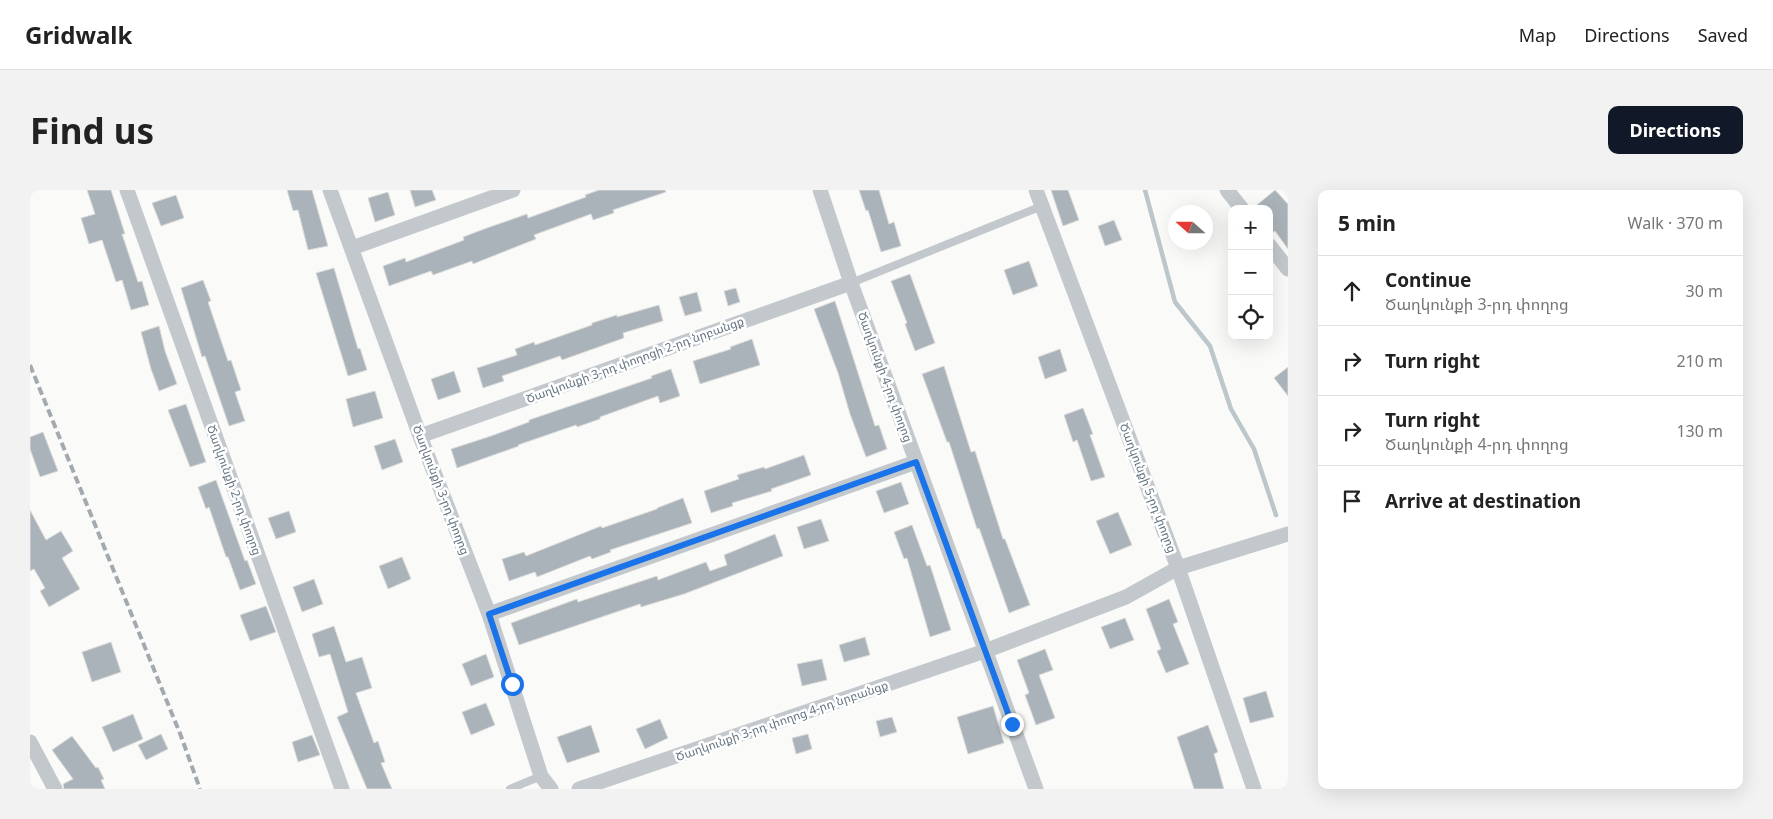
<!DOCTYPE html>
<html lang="en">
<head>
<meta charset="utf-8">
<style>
  :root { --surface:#fff; --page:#f2f2f2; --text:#222; --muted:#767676; --line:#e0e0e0; --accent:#111827 }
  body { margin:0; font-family:"Noto Sans","Noto Sans Armenian",sans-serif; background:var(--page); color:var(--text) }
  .controls { position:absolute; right:15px; top:15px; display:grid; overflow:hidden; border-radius:10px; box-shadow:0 5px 20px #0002 }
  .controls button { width:45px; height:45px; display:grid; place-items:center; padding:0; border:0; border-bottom:1px solid var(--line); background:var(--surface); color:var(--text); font:25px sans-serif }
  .compass { position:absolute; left:1138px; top:15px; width:45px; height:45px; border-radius:50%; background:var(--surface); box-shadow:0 5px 20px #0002; rotate:291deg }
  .stop { position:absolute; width:15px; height:15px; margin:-11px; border:4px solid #1a73e8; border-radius:50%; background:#fff }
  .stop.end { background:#1a73e8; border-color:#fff; box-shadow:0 1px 5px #0008 }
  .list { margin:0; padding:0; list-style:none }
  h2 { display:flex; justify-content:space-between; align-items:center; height:65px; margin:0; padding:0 20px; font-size:21px }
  h2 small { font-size:16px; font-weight:400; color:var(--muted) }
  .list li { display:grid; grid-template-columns:32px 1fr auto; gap:15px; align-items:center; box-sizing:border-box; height:70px; padding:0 20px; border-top:1px solid var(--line) }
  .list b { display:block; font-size:19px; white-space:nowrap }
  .list p { margin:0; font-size:16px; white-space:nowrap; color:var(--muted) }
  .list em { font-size:16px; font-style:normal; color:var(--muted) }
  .icon { flex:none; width:28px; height:28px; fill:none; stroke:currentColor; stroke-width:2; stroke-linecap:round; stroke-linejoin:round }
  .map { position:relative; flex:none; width:1258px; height:599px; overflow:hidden; border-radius:10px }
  header { display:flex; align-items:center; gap:30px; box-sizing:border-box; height:70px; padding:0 25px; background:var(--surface); border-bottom:1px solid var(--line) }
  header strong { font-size:24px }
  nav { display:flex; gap:28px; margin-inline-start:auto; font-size:18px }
  .intro { display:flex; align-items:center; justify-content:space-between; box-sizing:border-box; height:120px; padding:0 30px }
  h1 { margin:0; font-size:35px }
  .button { padding:12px 22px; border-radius:10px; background:var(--accent); color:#fff; font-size:18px; font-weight:700 }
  main { display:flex; gap:30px; padding:0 30px }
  aside { flex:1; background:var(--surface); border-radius:10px; box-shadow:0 5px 20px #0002 }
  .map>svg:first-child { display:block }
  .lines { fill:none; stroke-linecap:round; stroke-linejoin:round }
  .stream { stroke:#bbc7cb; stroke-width:4.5 }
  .building { fill:#aab3b9; stroke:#dcdcda }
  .service { stroke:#c3c8cc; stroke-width:8 }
  .minor { stroke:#c3c8cc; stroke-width:15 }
  .rail { stroke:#a2aab0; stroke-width:4; stroke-dasharray:8 4; stroke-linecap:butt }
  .route { stroke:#1a73e8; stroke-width:6 }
  .labels { text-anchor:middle; stroke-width:5; stroke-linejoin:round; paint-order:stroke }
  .street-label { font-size:12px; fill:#657683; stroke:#fff }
</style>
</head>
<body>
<header>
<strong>Gridwalk</strong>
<nav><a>Map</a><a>Directions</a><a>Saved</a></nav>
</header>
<div class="intro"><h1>Find us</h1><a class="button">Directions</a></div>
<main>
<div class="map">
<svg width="1258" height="599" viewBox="0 0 1258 599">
  <rect width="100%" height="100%" fill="#fafaf8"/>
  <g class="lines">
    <path class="stream" d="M1115,0l30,112 35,44 21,63 23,40 22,66"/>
  </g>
  <path class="building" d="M57,0h24l14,44h-3l16,48 4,-1 7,24 -18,5 -9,-30 -6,2 -14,-42 -13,4 -8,-26 14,-4z
    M257,0h25l16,56 -20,4 -10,-40 -5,1z
    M380,0h22l4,10 -21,7z
    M569,0h66l1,2 -53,18 1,3 -21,7 -2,-6 -57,21 2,4 -63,25 -1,-3 -39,14 -2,-4 -42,15 -6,-20 22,-8 1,4 58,-22 -1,-3 21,-8 43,-15 1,4 58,-21 -1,-2z
    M829,0h20l10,34 5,-2 7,24 -20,6 -13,-42 -2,1z
    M1021,0h17l11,30 -16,6z
    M1245,0l13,14v45l-13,-18 -6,4v-26h-17z
    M358,2l7,23 -20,7 -7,-24z
    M146,5l8,23 -23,8 -9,-23z
    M1084,30l8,20 -17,6 -7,-20z
    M999,71l9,25 -25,9 -9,-25z
    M304,78l24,81 2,-1 7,22 -19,6 -32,-103z
    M880,84l25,69 -20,8 -10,-27 2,-1 -16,-42z
    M173,90l8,21 -3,1 20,59 3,-1 10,30 -6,2 10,29 -16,5 -24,-70 -3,1 -21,-69z
    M706,98l4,14 -12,4 -4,-15z
    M667,102l5,19 -17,5 -6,-19z
    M805,111l40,125 4,-1 8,24 -21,8 -16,-43 -12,-41 -24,-64z
    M629,115l4,16 -40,12 1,5 -62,22 -2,-4 -58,20 2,5 -21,7 -6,-20 40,-13 -2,-6 19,-7 1,3 57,-20v-2l25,-8v2z
    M129,136l6,25 12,33 -18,7 -8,-22 -10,-37z
    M722,149l8,26 -60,19 -7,-23 38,-12 -1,-2z
    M1030,159l7,22 -22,8 -7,-22z
    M914,176l27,86 4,-1 28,88h2l25,66 -21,8 -30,-85 -2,1 -28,-87h-2l-25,-68z
    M1258,177v29l-14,-18z
    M641,179l9,27 -20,7 -2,-7 -58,21v2l-23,8 -1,-2 -58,20 1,1 -62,22 -6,-19 40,-13 38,-14v-2l123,-42 -1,-2z
    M424,181l7,21 -23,8 -7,-21z
    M345,201l8,27 -30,9 -7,-28z
    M156,214l20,58 -16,5 -22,-57z
    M1053,218l10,26 -3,1 15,42 -14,4 -14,-41 -4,2 -9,-27z
    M13,242l15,39 -18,6 -10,-28v-12z
    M365,249l8,23 -21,8 -8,-24z
    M774,265l7,20 -40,14 1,2 -40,12 1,3 -22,7 -7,-22 35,-12 -2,-4 27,-8 1,2z
    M186,290l29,81 2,-1 9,24 -16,6 -12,-33h-2l-17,-50 -3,2 -8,-22z
    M871,292l8,22 -25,9 -8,-22z
    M653,308l9,25 -82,27 1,2 -19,7 -2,-3 -53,21 -2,-5 -26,9 -7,-22 22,-7 2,4 75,-30 1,2 55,-19v-1z
    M0,320l16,30 15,-9 12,20 -11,7 18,31 -31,18 -9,-16 5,-3 -11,-19 -4,2z
    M259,321l7,21 -20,7 -8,-21z
    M1088,322l14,33 -22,9 -14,-33z
    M791,329l8,22 -25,8 -7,-22z
    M882,335l15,41 3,-1 21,65 -21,7 -23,-79 -3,1 -10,-27z
    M745,344l8,22 -99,38 -43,13 -1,-3 -121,41 -8,-22 66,-24 1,3 79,-26 1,4 48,-18 4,9 17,-6 -3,-10z
    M372,367l9,22 -23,10 -9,-23z
    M284,389l9,25 -21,8 -9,-25z
    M1139,409l9,23 -5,2 16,40 -23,9 -9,-22 4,-2 -15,-40z
    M236,416l10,26 -26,9 -10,-26z
    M1095,428l9,22 -24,9 -9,-22z
    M304,436l12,36 16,-5 10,31 -16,5 18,50 4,-2 7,21 -4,1 11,26h-25l-30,-72 11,-5 -18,-58 -11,3 -7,-23z
    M835,447l5,18 -26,7 -5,-17z
    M81,452l10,30 -29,10 -10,-30z
    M1015,459l8,21 -14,5 16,43 -19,7 -11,-30 4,-2 -12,-33z
    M456,464l8,23 -23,9 -9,-22z
    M792,469l5,21 -25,6 -5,-22z
    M1236,501l8,26 -24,6 -7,-25z
    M456,513l9,22 -24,10 -9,-23z
    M963,516l11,37 -36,11 -11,-37z
    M103,524l10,25 -30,13 -11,-25z
    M862,527l5,15 -17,5 -4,-16z
    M630,529l8,19 -23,11 -9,-20z
    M561,535l9,27 -33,11 -10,-26z
    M1178,535l10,27 -4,2 10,35h-30l-17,-52z
    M131,544l7,15 -22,11 -8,-15z
    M778,544l4,15 -16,5 -4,-16z
    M282,545l8,20 -22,7 -6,-20z
    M42,546l24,32 2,-1 6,12 -3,1 4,9h-41l-1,-5 10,-5 -21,-29z"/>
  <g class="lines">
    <path class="service" d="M821,93l191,-77
      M480,599l31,-13"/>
    <path class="minor" d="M97,0l215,599
      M300,0l90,246 69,178 52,162 10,13
      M790,0l31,93 185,506
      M1006,0l142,378 76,221
      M1197,0l15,19
      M1239,55l19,24
      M322,58l161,-58
      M390,246l431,-153
      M459,424l427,-152
      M0,552l25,47
      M549,599l406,-138 141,-54 52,-29 110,-34"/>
    <path class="rail" d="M0,175l151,371 19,53"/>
  </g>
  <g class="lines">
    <path class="route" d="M482,494l-23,-70 427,-152 96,262"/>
  </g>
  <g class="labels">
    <g class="street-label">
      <text transform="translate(605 170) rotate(-20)" y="4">Ծաղկունքի 3-րդ փողոցի 2-րդ նրբանցք</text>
      <text transform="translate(855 187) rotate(70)" y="4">Ծաղկունքի 4-րդ փողոց</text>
      <text transform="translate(1118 298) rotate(69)" y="4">Ծաղկունքի 5-րդ փողոց</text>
      <text transform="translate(204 300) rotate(70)" y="4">Ծաղկունքի 2-րդ փողոց</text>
      <text transform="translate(411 300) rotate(69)" y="4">Ծաղկունքի 3-րդ փողոց</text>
      <text transform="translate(752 531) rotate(-19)" y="4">Ծաղկունքի 3-րդ փողոց 4-րդ նրբանցք</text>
    </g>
  </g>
</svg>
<div class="controls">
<button>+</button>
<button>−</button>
<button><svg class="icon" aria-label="locate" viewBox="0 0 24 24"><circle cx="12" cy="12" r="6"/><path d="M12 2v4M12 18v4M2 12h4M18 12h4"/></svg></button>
</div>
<svg class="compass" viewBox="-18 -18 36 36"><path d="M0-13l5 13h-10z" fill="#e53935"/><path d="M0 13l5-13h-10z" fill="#767676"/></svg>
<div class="stop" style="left:482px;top:494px"></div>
<div class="stop end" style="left:982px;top:534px"></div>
</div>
<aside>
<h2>5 min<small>Walk · 370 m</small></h2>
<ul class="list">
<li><svg class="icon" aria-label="ahead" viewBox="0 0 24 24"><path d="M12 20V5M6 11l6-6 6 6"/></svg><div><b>Continue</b><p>Ծաղկունքի 3-րդ փողոց</p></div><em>30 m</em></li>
<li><svg class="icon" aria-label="right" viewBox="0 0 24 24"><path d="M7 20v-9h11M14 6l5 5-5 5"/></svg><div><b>Turn right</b></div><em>210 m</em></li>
<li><svg class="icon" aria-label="right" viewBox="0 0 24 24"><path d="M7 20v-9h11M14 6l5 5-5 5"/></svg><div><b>Turn right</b><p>Ծաղկունքի 4-րդ փողոց</p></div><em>130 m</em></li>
<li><svg class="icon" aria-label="arrive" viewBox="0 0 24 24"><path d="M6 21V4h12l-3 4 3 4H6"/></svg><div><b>Arrive at destination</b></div></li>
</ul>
</aside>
</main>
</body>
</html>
